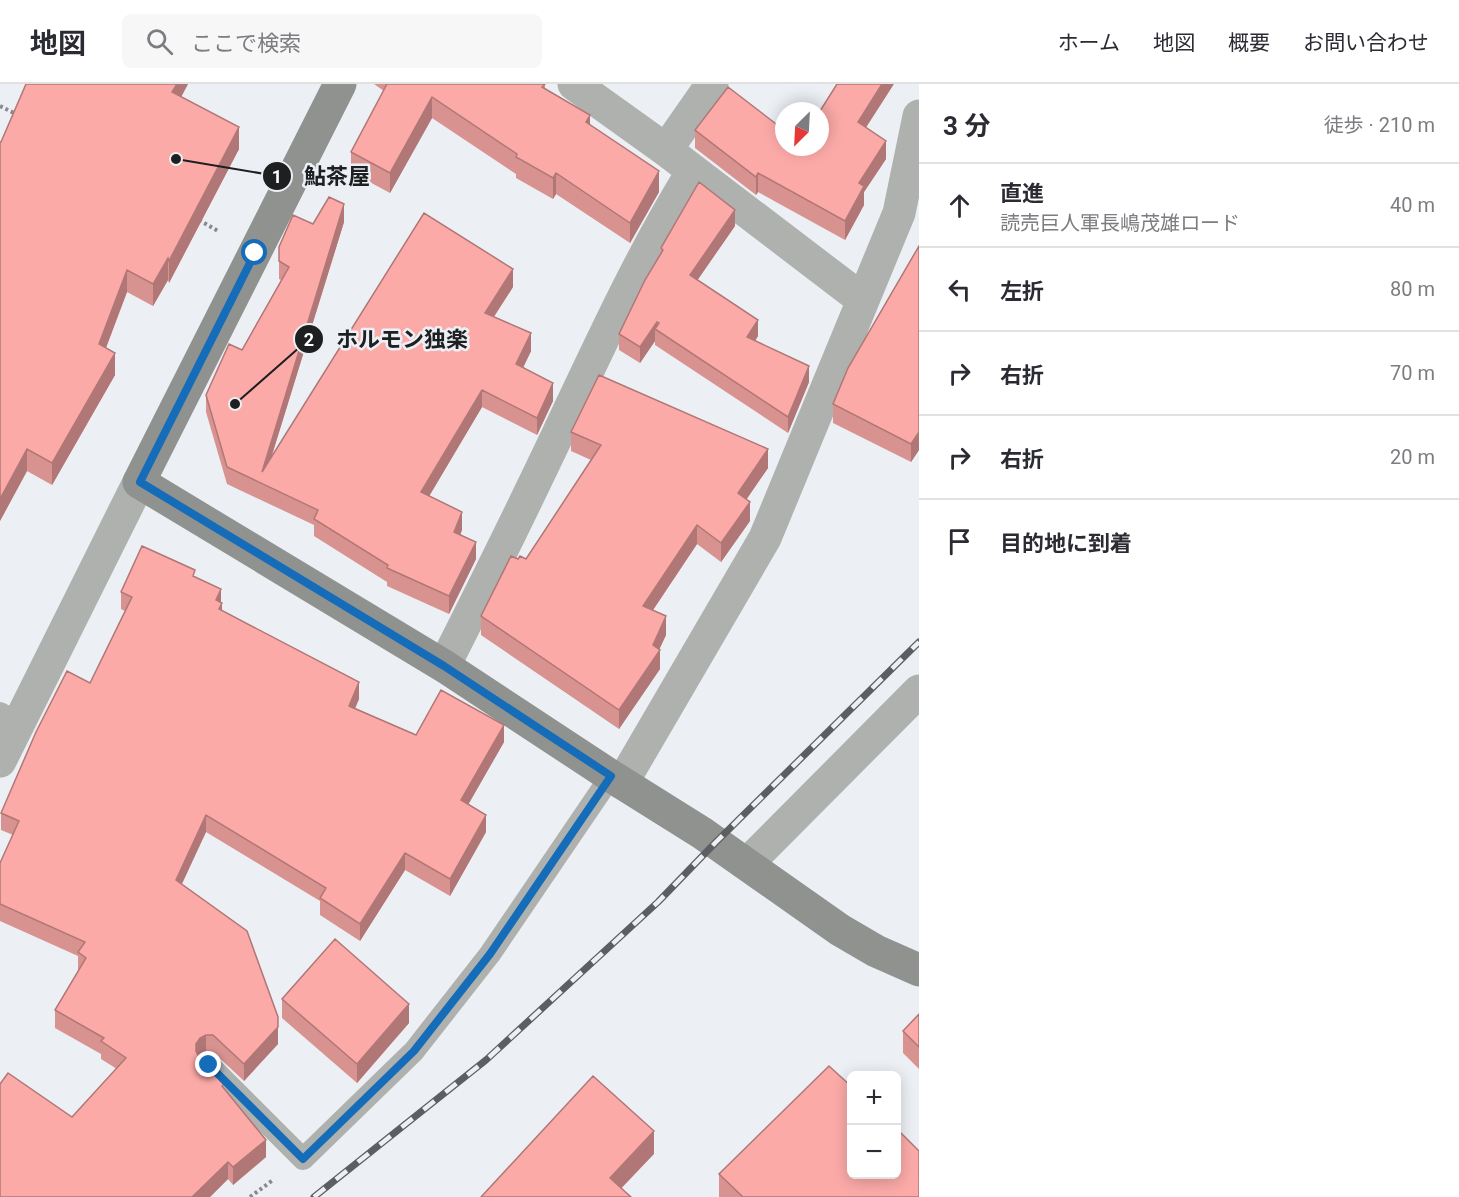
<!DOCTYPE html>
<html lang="ja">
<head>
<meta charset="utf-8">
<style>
  :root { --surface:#fff; --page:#f7f7f7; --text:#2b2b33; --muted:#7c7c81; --line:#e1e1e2 }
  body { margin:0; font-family:Roboto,"Noto Sans JP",sans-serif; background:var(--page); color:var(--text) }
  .controls { position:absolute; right:18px; bottom:18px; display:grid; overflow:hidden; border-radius:9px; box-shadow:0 3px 15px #0003 }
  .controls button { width:54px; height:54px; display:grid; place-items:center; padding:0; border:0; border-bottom:2px solid var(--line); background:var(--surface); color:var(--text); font:30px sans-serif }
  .compass { position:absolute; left:775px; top:18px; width:54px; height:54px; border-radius:50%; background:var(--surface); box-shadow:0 3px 15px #0003; rotate:204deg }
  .stop { position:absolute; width:18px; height:18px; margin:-14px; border:4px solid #156cb9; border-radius:50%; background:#fff }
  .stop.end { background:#156cb9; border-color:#fff; box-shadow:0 2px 6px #0008 }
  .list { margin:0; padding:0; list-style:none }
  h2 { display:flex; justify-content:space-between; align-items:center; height:78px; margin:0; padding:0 24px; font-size:26px }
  h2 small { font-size:20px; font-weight:400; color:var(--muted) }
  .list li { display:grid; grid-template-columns:39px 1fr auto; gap:18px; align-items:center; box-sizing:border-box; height:84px; padding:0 24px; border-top:2px solid var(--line) }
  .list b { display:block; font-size:22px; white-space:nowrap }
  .list p { margin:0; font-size:20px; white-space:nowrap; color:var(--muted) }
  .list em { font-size:20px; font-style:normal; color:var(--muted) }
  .icon { flex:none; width:33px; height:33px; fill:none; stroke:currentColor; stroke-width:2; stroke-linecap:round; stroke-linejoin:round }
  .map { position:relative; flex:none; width:919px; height:1113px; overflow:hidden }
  header { display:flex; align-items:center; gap:36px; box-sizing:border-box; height:84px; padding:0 30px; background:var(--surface); border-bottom:2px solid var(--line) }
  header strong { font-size:28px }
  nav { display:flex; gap:33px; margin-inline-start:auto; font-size:21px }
  .search { width:420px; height:54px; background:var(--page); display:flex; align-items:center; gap:15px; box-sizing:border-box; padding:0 21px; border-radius:9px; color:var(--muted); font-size:22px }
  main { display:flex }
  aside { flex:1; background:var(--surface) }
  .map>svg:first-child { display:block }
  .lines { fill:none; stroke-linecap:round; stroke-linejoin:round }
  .path { stroke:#888b8e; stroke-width:4; stroke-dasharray:3 3; stroke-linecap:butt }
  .lane { stroke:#afb1ae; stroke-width:22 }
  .street { stroke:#afb1ae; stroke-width:33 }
  .secondary { stroke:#8f928f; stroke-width:33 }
  .rail-casing { stroke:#5c5e61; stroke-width:7 }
  .rail { stroke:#ecf0f5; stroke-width:4.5; stroke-dasharray:14; stroke-linecap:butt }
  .wall { fill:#d89290 }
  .shaded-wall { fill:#b07776 }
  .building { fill:#fbaaa8; stroke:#b07776; stroke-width:1.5 }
  .route { stroke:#156cb9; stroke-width:8 }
  .leader { fill:none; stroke:#1d1f20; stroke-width:2 }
  .callout-dot { fill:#1d1f20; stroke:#ecf0f5; stroke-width:2 }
  .mark-label { font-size:18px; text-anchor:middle; font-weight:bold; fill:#fff }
  .callout-label { font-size:22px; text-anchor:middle; font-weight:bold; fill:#1d1f20; stroke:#ecf0f5; stroke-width:5; stroke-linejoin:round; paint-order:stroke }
</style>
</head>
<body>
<header>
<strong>地図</strong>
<div class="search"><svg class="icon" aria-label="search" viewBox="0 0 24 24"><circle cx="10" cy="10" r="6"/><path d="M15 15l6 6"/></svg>ここで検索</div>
<nav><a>ホーム</a><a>地図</a><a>概要</a><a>お問い合わせ</a></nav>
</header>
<main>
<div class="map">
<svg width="919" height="1113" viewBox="0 0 919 1113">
  <rect width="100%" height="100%" fill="#ecf0f5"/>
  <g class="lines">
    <path class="path" d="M0,22l16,8
      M199,136l19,11
      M250,1113l23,-17"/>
    <path class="lane" d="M0,629l19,11
      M209,981l94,94 111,-108 76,-97 121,-178"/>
    <path class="street" d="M574,0l92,66 197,150
      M666,66l46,-66
      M444,582c39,-77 77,-154 114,-232 42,-89 83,-179 135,-263
      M0,677l139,-279
      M622,699l143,-245 134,-325 20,-97
      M748,779l171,-172"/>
    <path class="secondary" d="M340,0l-201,398 305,184 167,110 91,57 138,97 36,21 43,19"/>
    <defs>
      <path id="rail" d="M314,1113l172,-137 172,-158 58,-60 203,-200"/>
    </defs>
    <use href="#rail" class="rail-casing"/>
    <use href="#rail" class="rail"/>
  </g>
  <path class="wall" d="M188,0l-7,13 58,52 -70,134 -1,-3 -15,26 -26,-14 -21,56 9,27 -63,110 -25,-14 -27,50v-379z
    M374,0h171v5l45,35 69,68 -29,51 -74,-49 -3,5 -37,-21v-4l-84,-56 -42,75 -39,-21v-20l33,-61z
    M866,44l20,31 -22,33v13l-19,35 -87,-48 -2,3 -61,-47v-18l89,17z
    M344,138l-72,233 241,-168 -19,30 37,34 -8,17 30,33 -16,34 -55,-28 -53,89 33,34 -2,5 16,24 -27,55 -62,-28v-4l-73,-46v-11l-87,-41 -21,-72v-17l36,-45 39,-70 -2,-1v-32l34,-23z
    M735,142l-38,54 61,56 -3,5 54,41 -21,51 -133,-88v-4l-15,22 -21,-13v-16l42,-82v-4z
    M919,162v204l-8,12 -78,-39v-19z
    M571,348l197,36 -22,31 4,22 -29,41 -24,-18 -44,66 13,25 -7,15 1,19 -41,60 -138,-94v-19l45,-57 65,-99 -20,-9z
    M195,493l26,25 1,9 137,88 -4,9 61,27 88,7 -36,63 18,27 -36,64 -45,-26 -45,71 -40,-26v-14l-114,-69 -25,52 97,160 -34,37 -31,-29h-7l-7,5 26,33 41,67 -33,28 -5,-6 -18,18h-210l117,-128 -16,-10v-5l-46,-26v-18l24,-40 -1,-1v-13l-78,-35v-58l13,-28 -12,-5v-17l89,-130 35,-72 -4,-2v-17z
    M282,915l127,24 -52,60 -75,-65z
    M919,930v55l-16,-16v-22z
    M719,1090l200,23h-200z"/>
  <path class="shaded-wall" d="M177,0h11l-16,30v-22z
    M882,0h12l-36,56v-18z
    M432,13v21l-42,75v-20z
    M590,31v21l-4,-14z
    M239,43v22l-70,134v-22z
    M886,57v18l-22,33v13l-19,35v-19l14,-38z
    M659,87v21l-29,51v-20z
    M556,89v21l-3,5v-21z
    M758,89v19l-2,3v-18z
    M344,120v18l-81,262 -1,-12z
    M735,126v16l-45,65v-16z
    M168,174v22l-15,26v-22z
    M513,185v18l-28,43v-17z
    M127,186v22l-28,74v-22z
    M758,236v16l-11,17v-16z
    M657,238v8l-2,-1v12l-15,22v-16z
    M531,249v18l-15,31v-18z
    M115,269v22l-63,110v-22z
    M809,282v16l-21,51v-16z
    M553,299v18l-16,34v-17z
    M482,306v17l-61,103v-18z
    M919,348v18l-8,12v-18z
    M27,365v22l-27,50v-22z
    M768,365v19l-30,44v-19z
    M750,418v19l-29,41v-19z
    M462,428v18l-8,20v-18z
    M697,441v19l-54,81v-19z
    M476,458v17l-27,55v-18z
    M221,505v15l1,-1v17l-6,-20z
    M666,532v19l-9,19 3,-4v19l-41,60v-19l34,-65z
    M359,598v17l-10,24v-17z
    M504,641v17l-43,75v-17z
    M206,731v17l-30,65v-17z
    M486,731v17l-36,64v-17z
    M405,769v17l-45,71v-17z
    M409,920v19l-52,60v-19z
    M278,943v17l-34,37v-17z
    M206,951v17l-6,3 -4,6v-17l4,-6z
    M654,1047v23l-41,43 -3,-19z
    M266,1056v17l-33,28v-18z
    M228,1078v17l-18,18h-18z"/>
  <path class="building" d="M26,0h151l-5,8 67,35 -70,134 -1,-3 -15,26 -26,-14 -28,74 16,9 -63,110 -25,-14 -27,50v-357h1z
    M387,0h158l-3,3 48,28 -4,7 73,49 -29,52 -74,-50 -3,5 -37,-21 1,-3 -85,-57 -42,76 -39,-21z
    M837,0h45l-24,38 28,19 -27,42 5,3 -19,35 -87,-48 -2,4 -61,-47 33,-43 56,43v17h36v-36z
    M699,98l36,28 -45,65 68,45 -11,17 62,29 -21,51 -133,-88 4,-6 -2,-1 -17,25 -21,-13 26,-54 18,-30 -2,-2z
    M329,113l15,7 -82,268 162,-259 89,56 -28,44 46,20 -15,31 37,19 -16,35 -55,-28 -61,102 41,20 -8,20 22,10 -27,54 -62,-28 1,-3 -74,-46 4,-9 -91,-43 -21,-72 23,-51 13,6 47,-83 -10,-6v-14l14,-32 20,9z
    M919,162v186l-8,12 -78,-40 15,-36z
    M599,291l169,74 -30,44 12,9 -29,41 -24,-18 -54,81 23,10 -13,29 7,5 -41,60 -138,-94 30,-60 7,3 2,-3 6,3 75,-114 -30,-13z
    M142,462l53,24 -2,6 28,13 -5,11 6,3 -3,6 140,73 -10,24 67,29 25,-45 63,35 -43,75 25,15 -36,64 -45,-26 -45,71 -40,-26 6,-10 -120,-73 -30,65 71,51 31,86v10l-34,37 -31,-29h-7l-6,3 -4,6v7l3,6 26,26 -3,3 44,54 -33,27 -5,-5 -36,35h-192v-113l8,-11 64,44 54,-59 -25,-17 3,-3 -49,-28 31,-52 -8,-6 7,-10 -85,-38v-41l19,-42 -18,-8 35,-81 31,-61 23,12 42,-86 -11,-5z
    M335,855l74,65 -52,60 -75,-65z
    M919,930v33l-16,-16z
    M829,982l23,21v87h45v-45l22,22v46h-176l-24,-23z
    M593,992l61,55 -44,47 21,19h-150z"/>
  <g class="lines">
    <path class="route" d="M209,981l94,94 111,-108 76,-97 121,-178 -167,-110 -304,-184 115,-229"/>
  </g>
  <path class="leader" d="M176 75L277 92M235 320L309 255"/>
  <g class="callout-dot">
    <circle cx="176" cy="75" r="6"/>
    <circle cx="235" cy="320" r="6"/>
    <circle cx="277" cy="92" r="15"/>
    <circle cx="309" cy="255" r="15"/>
  </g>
  <g class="mark-label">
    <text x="277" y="99">1</text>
    <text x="309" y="262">2</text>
  </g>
  <g class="callout-label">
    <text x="337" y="100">鮎茶屋</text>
    <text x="402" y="263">ホルモン独楽</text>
  </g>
</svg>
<div class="controls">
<button>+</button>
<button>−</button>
</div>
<svg class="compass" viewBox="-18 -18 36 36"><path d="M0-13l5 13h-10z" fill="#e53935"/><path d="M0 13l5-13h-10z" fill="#7c7c81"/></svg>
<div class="stop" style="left:255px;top:169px"></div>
<div class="stop end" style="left:209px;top:981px"></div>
</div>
<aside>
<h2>3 分<small>徒歩 · 210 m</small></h2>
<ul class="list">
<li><svg class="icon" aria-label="ahead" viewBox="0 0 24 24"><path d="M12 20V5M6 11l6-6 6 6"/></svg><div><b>直進</b><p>読売巨人軍長嶋茂雄ロード</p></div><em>40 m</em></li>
<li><svg class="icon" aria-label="left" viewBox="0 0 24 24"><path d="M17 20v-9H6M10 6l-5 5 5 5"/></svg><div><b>左折</b></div><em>80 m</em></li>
<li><svg class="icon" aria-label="right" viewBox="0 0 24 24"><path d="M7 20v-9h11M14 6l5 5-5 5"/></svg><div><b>右折</b></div><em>70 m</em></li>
<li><svg class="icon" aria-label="right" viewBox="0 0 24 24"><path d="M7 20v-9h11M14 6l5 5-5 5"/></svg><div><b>右折</b></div><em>20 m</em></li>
<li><svg class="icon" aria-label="arrive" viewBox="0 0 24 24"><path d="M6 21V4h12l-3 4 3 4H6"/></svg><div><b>目的地に到着</b></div></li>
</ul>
</aside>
</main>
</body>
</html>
